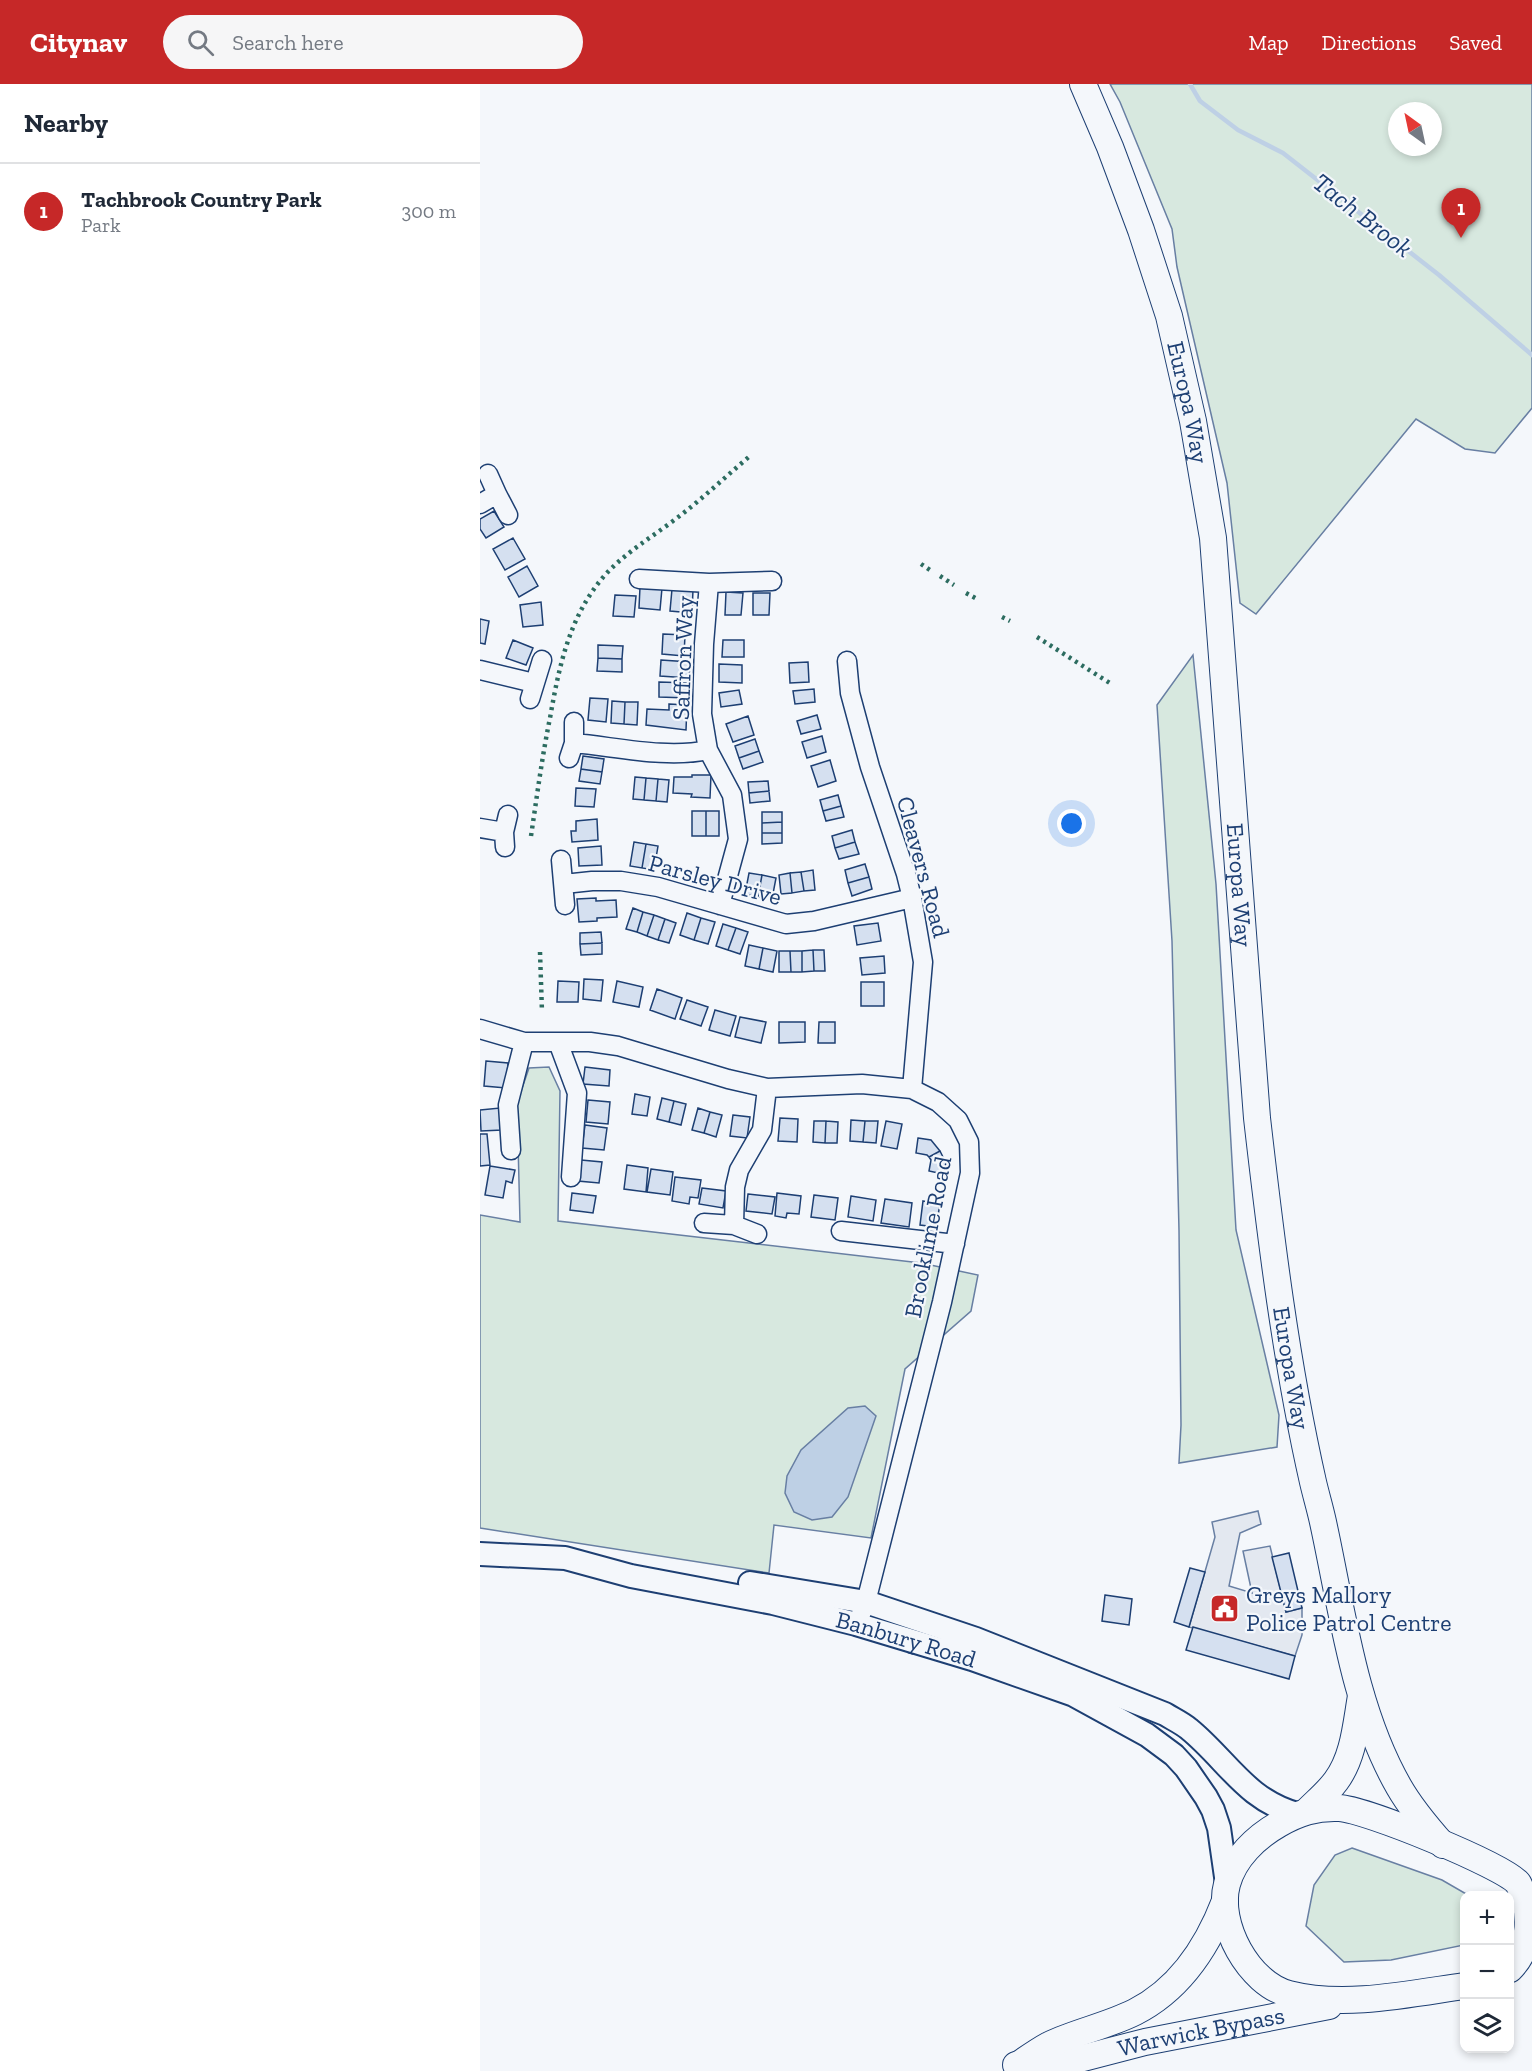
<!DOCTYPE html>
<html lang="en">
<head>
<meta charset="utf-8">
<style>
  :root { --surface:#fff; --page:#f6f6f7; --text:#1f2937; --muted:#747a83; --line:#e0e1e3; --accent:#c62828 }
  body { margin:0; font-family:"Zilla Slab",serif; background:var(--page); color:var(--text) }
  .controls { position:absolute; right:18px; bottom:18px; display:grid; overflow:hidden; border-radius:12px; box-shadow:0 3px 9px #0003 }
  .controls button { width:54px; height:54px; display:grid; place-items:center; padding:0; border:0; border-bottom:2px solid var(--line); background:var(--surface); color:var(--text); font:30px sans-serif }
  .compass { position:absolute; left:908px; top:18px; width:54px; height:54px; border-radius:50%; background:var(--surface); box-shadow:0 3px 9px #0003; rotate:327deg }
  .you { position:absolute; left:592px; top:740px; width:21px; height:21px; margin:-15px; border:4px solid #fff; border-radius:50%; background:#1a73e8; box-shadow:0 0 0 9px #1a73e833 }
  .badge { display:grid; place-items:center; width:39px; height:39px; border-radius:50%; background:var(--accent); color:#fff; font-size:20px; font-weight:700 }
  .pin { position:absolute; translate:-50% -50px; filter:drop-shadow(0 2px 3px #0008) }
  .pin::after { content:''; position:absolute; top:32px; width:21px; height:18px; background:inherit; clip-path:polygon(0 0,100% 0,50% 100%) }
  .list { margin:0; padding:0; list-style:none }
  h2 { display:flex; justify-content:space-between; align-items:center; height:78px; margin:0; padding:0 24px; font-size:26px }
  h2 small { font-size:20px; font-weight:400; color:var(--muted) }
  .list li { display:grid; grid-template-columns:39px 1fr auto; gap:18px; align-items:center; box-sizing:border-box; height:96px; padding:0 24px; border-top:2px solid var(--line) }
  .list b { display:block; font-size:22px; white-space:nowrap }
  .list p { margin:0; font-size:20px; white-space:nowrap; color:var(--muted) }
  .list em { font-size:20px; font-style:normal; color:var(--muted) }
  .icon { flex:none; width:33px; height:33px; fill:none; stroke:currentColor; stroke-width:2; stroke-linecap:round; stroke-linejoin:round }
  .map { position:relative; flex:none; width:1052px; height:1987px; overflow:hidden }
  header { display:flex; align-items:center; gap:36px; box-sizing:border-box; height:84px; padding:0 30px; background:var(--accent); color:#fff }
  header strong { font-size:28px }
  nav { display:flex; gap:33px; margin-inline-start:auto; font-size:21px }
  .search { width:420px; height:54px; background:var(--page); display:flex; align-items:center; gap:15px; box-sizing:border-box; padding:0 21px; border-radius:33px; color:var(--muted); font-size:22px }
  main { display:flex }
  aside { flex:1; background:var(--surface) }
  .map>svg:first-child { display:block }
  .green { fill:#d7e8df; stroke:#687fa3; stroke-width:1.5; fill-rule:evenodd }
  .parking { fill:#e3e8f0; stroke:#687fa3; stroke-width:1.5 }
  .water { fill:#bed0e5; stroke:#687fa3; stroke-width:1.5 }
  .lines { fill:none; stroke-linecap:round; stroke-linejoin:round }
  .stream { stroke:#bed0e5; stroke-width:4.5 }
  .building { fill:#d5e0f0; stroke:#1d3f73; stroke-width:1.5 }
  .minor-casing { stroke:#1d3f73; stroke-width:21 }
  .major-casing { stroke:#1d3f73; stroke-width:26 }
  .highway-casing { stroke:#1d3f73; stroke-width:28 }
  .minor { stroke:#f4f7fb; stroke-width:18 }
  .major { stroke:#f4f7fb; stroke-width:22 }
  .highway { stroke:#f4f7fb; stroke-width:26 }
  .hedge { stroke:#2c6c60; stroke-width:4.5; stroke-dasharray:3 4.5; stroke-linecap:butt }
  .labels { text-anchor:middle; stroke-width:4.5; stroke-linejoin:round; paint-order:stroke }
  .street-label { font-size:24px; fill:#1d3f73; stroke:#f4f7fb }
  .poi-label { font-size:24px; fill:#1d3f73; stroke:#f4f7fb; text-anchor:start }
  .water-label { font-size:26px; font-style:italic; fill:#1d3f73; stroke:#f4f7fb }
</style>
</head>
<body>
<header>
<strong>Citynav</strong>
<div class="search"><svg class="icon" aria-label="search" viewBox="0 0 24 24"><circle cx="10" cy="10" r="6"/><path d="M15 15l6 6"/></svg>Search here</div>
<nav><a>Map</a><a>Directions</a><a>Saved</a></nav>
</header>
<main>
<aside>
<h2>Nearby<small></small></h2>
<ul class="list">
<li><span class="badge">1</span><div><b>Tachbrook Country Park</b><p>Park</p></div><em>300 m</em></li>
</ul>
</aside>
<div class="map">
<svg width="1052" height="1987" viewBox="0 0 1052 1987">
  <rect width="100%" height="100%" fill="#f4f7fb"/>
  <path class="green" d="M630,0h422v324l-37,45 -30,-4 -49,-30 -160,195 -16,-11 -13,-120 -50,-216 -5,-38 -52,-127zM917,27h36v36h-36z
    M713,571l23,229 20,346 43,185 -2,32 -98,16 2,-38 -2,-195 -7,-289 -15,-236z
    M69,983l11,24 -2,130 363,42 57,12 -7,36 -66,58 -34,169 -97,-13 -5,48 -289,-45v-313l40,7 -3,-119 12,-35z
    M872,1764l90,32 26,15 -4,1v49l-73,15 -47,2 -38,-36 8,-41 21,-30z"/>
  <path class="parking" d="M778,1427l3,13 -21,9 -11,53 23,7 -9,-42 27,-5 16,66 16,-4v27l-7,21 -106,-29 26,-90 -3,-15z"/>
  <path class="water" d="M385,1322l11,10 -28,81 -16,20 -20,3 -18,-8 -9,-19 2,-17 14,-26 47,-42z"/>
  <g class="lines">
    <path class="stream" d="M710,0l10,17 38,29 45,23 156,122 93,80"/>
  </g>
  <path class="building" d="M14,427l10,16 -18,11 -6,-9v-10z
    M33,454l12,21 -20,11 -12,-21z
    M47,482l11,20 -19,11 -11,-20z
    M160,503l22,1 -2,22 -21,-2z
    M192,505l21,1 -1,23 -22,-2z
    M246,508l17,1 -2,22h-16z
    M273,509h17l-1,22h-16z
    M135,511l21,1 -2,21 -21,-1z
    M61,518l2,23 -20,2 -3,-22z
    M0,535l9,2 -4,23 -5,-1z
    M183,550l22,1 -1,21 -22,-2z
    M33,556l20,8 -7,17 -20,-7z
    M243,556h21v17h-22z
    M118,561l25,1 -1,13 -24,-1z
    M118,574l24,1v13l-25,-1z
    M181,576l29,2 -1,16 -29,-2z
    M328,578l1,20 -19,1 -1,-20z
    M239,580l23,1v18l-23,-1z
    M179,598l30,1 -1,15 -29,-1z
    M334,605l1,13 -20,2 -2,-13z
    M259,606l3,14 -21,3 -2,-14z
    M110,614l18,1 -2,23 -18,-2z
    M132,617l13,1 -1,22 -13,-1z
    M145,618h13l-1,23 -13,-1z
    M189,620l18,1 -1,25 -40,-5 1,-16 22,1z
    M337,631l4,14 -20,5 -4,-13z
    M268,632l6,19 -21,7 -7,-18z
    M342,652l4,16 -19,6 -5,-16z
    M275,655l4,12 -20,7 -4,-12z
    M279,667l4,11 -20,7 -4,-11z
    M103,672l21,3 -2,13 -21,-3z
    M350,676l6,21 -18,6 -7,-21z
    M101,685l21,3 -2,12 -21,-3z
    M212,691h19l-1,23 -19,-1 1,-3 -19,-1 1,-16h18z
    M155,693l11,1 -2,22 -11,-1z
    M166,694l12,1 -2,22 -12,-1z
    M178,695l11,1 -2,22 -11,-1z
    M288,697l1,10 -20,2 -1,-11z
    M96,704l20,1 -2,18 -19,-1z
    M289,707l1,10 -20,2 -1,-10z
    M358,711l3,11 -18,5 -3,-11z
    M361,722l3,11 -18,4 -3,-10z
    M212,727h14v25h-14z
    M226,727h13v25h-13z
    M282,728h20v10l-20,1z
    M117,735l1,21 -26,2 -1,-11h5v-10z
    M302,738v11h-20v-10z
    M372,746l3,12 -20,6 -3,-12z
    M282,749h20v10l-20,1z
    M154,758l12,2 -4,24 -12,-2z
    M375,758l4,12 -20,5 -4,-11z
    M166,760l12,2 -4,24 -12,-2z
    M121,762l1,19 -23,1 -1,-18z
    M385,780l4,13 -21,6 -3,-13z
    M333,786l2,20 -11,1 -3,-19z
    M321,788l3,19 -12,2 -2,-20z
    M269,789l13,2 -4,22 -13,-3z
    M310,789l2,20 -11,1 -2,-19z
    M282,791l14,3 -4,21 -14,-2z
    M389,793l3,12 -20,7 -4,-13z
    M116,814v3l20,-1 1,17 -20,1v3l-18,1 -2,-23z
    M153,824l10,4 -6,20 -11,-3z
    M163,828l11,3 -7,21 -10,-4z
    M207,829l14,5 -7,22 -14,-5z
    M174,831l11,4 -7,21 -11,-4z
    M221,834l14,4 -7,22 -14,-4z
    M185,835l11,4 -7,20 -11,-3z
    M398,839l3,18 -24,4 -3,-19z
    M243,840l13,4 -8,22 -12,-4z
    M256,844l12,4 -8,22 -12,-4z
    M121,848l1,11 -22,1v-11z
    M122,859v11l-21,1 -1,-11z
    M269,861l14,3 -4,21 -14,-3z
    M283,864l14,3 -4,21 -14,-3z
    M333,866l1,21 -12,1v-21z
    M333,866h11l1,21h-11z
    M299,867h11l1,21h-12z
    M310,867h12v21h-11z
    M404,872l1,17 -23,2 -2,-17z
    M104,895l19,1 -2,21 -18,-2z
    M78,897l21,1 -1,20h-21z
    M137,897l26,6 -4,20 -26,-5z
    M381,898h23v24h-23z
    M177,905l25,9 -7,21 -25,-9z
    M207,916l21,7 -7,19 -21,-7z
    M235,926l21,6 -6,20 -21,-6z
    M260,933l26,5 -5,21 -26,-6z
    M299,938h26v20l-26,1z
    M339,938h16v21h-17z
    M6,977l22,2 -2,25 -22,-2z
    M105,983l25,3 -1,16 -26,-2z
    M155,1010l15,3 -3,19 -15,-2z
    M182,1014l12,3 -5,21 -12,-3z
    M108,1016l22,2 -2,22 -22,-2z
    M194,1017l12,3 -5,21 -12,-3z
    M20,1024l2,22 -21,1 -1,-21z
    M218,1024l12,4 -6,21 -12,-3z
    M230,1028l12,3 -6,22 -12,-4z
    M253,1031l17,2 -3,21 -17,-2z
    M300,1034l18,1 -1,23 -19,-1z
    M371,1036l14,1 -2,21 -13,-1z
    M334,1037h12l-1,22 -12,-1z
    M346,1037l12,1 -1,21h-12z
    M385,1037h13l-2,22 -13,-1z
    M406,1037l16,3 -5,25 -16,-3z
    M105,1041l22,3 -3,22 -22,-2z
    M0,1050h7l3,31 -10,1z
    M438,1054l13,2 9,11 -11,6 -2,-2 -11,-2z
    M460,1067l6,12 -3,11 -14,-3 2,-11 -2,-3z
    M101,1076l21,2 -3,21 -21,-2z
    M147,1081l21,3 -2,24 -22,-3z
    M10,1082l25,4 -3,13 -6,-2 -3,17 -18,-3z
    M171,1085l22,3 -3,23 -23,-3z
    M195,1093l26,3 -3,18 -8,-1 -1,7 -17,-3z
    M222,1104l24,3 -3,17 -24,-4z
    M92,1109l24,3 -3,17 -23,-3z
    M297,1109l24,3 -2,18 -12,-1 -1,5 -11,-2z
    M268,1110l27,3 -3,17 -26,-3z
    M334,1111l24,3 -3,22 -24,-3z
    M371,1112l25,4 -3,21 -25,-4z
    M405,1115l27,4 -3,24 -28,-4z
    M443,1117l17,3 -4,23 -16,-2z
    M809,1469l13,55 -16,4 -14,-55z
    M710,1484l15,4 -16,55 -15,-5z
    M625,1511l27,4 -3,26 -27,-4z
    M713,1543l102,29 -6,23 -103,-29z"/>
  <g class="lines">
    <defs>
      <path id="minor" d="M8,390l9,20
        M0,420l17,-10 11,21
        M159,495l70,4 -5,61 -2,70 6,36 24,45 6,44 -18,66
        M229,499l63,-2
        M367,577l3,32 20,74 36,107 6,24 11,64 -11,127
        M0,586l54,13
        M50,615l12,-39
        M94,659c43,4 93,16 134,7
        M89,674l5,-15v-21
        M0,744l24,4
        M25,763l-1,-15 4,-17
        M81,776l4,45
        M84,800l28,-3h29l37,6 128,37 28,-3 98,-23
        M0,945l44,13h66l28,4 110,33 39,9 95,-4 50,5 26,13 20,18 11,22 1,31 -28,129 -76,300 -5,12
        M78,958l19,51 -6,84
        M31,1066l-3,-45 16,-63
        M224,1139l30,2 1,-38 4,-17 23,-40 5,-42
        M254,1141l23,9
        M361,1147l114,13"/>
      <g id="major">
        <path id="s1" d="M0,1470l85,4 66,18 142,27 83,21 116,35 102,36 73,40 27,20 12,13 20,29 7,13 6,18 8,56"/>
        <path d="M270,1499l116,19 110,37 189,75c8,5 17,9 24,15 38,31 57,71 108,85"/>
      </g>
      <g id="highway">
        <path id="s2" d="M603,0l27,63 31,83 28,86 24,105 20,117 44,580c14,122 29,245 56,364 3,13 7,26 10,40 19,87 31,187 76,265 12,21 28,40 44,58"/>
        <path d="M827,1727c10,-10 21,-19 29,-30 18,-24 20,-57 25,-85"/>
        <path d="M984,1902c-55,8 -120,22 -175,8 -40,-10 -73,-70 -62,-110 7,-26 29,-47 52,-60 19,-11 37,-17 60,-16 26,1 163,57 179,75 14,26 14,65 -8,86"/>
        <path id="s3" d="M536,1981h40l89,-23 184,-36"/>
        <path d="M538,1981c10,-7 20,-14 31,-20 27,-13 58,-19 86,-33 45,-23 72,-64 90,-111"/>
      </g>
    </defs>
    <use href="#minor" class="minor-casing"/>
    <use href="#major" class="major-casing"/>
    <use href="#highway" class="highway-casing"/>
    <use href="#minor" class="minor"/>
    <use href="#major" class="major"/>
    <use href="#highway" class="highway"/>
    <path class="hedge" d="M441,480l9,6
      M460,492l14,9
      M486,509l11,6
      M522,533l8,4
      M557,553l76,48
      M51,752c6,-40 11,-79 19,-118 9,-51 19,-102 55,-143 20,-22 44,-36 68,-54 27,-20 51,-43 77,-65
      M60,868l2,60"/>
  </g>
  <defs>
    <symbol id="civic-square" viewBox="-11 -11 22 22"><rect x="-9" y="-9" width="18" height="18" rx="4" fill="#c62828" stroke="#f4f7fb"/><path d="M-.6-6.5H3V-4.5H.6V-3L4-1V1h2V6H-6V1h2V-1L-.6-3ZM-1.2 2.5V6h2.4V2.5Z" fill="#fff"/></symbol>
  </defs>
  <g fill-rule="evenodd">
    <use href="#civic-square" x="728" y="1508" width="33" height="33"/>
  </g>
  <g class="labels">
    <g class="street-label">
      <text dy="8" stroke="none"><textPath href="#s2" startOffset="336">Europa Way</textPath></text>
      <text transform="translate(203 574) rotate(-88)" y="8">Saffron Way</text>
      <text transform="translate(443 783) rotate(75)" y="8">Cleavers Road</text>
      <text transform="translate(235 796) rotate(15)" y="8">Parsley Drive</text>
      <text dy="8" stroke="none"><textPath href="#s2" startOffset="822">Europa Way</textPath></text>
      <text transform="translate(448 1153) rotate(-79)" y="8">Brooklime Road</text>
      <text dy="8" stroke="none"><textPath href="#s2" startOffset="1308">Europa Way</textPath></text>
      <text dy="8" stroke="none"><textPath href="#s1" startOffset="436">Banbury Road</textPath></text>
      <text dy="8" stroke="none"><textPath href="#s3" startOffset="189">Warwick Bypass</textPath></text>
    </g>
    <g class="poi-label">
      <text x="766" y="1519">Greys Mallory<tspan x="766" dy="28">Police Patrol Centre</tspan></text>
    </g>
    <g class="water-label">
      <text transform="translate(883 131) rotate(38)" y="9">Tach Brook</text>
    </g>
  </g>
</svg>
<div class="controls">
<button>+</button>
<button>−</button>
<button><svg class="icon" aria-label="layers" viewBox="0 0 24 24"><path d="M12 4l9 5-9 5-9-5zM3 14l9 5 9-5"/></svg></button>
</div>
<svg class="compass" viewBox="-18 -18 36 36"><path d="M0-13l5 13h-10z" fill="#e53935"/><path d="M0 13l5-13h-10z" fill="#747a83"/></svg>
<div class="you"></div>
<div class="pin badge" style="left:981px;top:154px">1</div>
</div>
</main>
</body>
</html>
